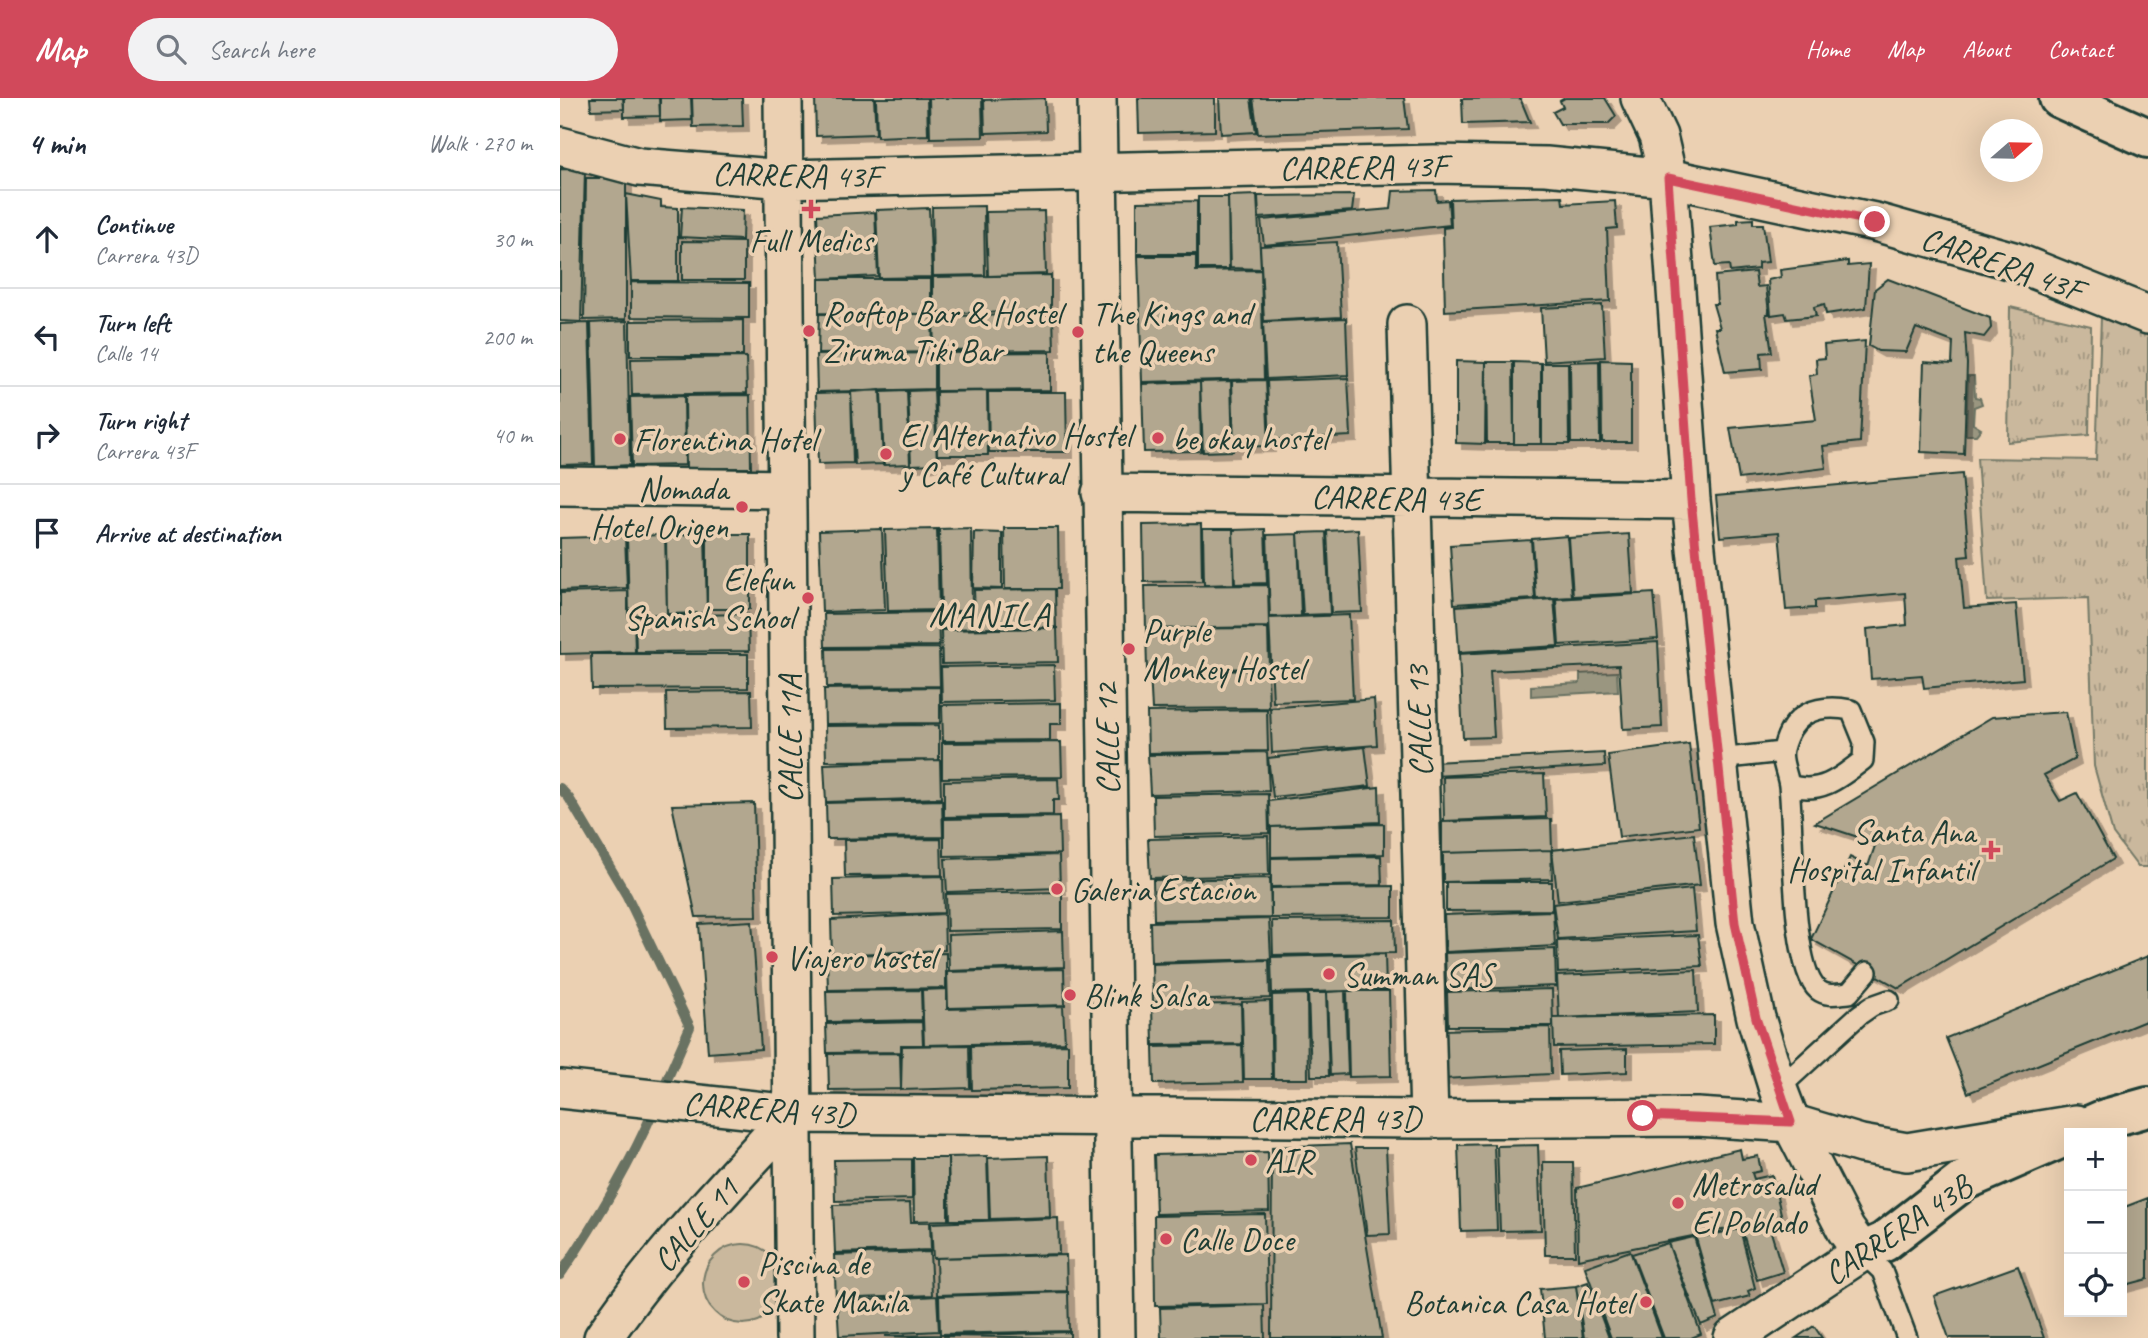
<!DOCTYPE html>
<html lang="en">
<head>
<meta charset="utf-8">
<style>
  :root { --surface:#fff; --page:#f2f2f3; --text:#1f2937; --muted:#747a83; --line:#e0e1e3; --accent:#d1495b }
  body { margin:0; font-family:Caveat,sans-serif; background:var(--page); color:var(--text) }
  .controls { position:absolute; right:21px; bottom:21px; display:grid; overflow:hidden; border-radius:0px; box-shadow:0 7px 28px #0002 }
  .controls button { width:63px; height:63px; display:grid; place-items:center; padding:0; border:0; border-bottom:2px solid var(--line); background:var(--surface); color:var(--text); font:35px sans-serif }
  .compass { position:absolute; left:1420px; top:21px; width:63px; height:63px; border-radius:50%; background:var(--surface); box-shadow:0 7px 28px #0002; rotate:70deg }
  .stop { position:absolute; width:21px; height:21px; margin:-16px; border:5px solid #d1495b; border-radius:50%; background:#fff }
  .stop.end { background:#d1495b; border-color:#fff; box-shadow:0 2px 7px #0008 }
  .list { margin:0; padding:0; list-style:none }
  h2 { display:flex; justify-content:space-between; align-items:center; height:91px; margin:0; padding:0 28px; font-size:30px }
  h2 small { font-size:23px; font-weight:400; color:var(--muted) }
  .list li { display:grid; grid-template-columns:46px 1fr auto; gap:21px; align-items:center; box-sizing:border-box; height:98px; padding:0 28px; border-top:2px solid var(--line) }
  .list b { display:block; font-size:26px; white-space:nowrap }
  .list p { margin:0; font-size:23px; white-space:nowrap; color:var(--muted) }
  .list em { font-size:23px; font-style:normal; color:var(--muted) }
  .icon { flex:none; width:38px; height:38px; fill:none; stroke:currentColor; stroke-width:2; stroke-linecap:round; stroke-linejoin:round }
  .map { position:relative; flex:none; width:1588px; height:1240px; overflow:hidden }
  header { display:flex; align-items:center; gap:42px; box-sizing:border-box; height:98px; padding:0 35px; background:var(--accent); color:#fff }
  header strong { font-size:33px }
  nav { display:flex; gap:38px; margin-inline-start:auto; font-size:24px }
  .search { width:490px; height:63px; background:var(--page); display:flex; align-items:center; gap:18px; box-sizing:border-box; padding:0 24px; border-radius:38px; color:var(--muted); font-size:26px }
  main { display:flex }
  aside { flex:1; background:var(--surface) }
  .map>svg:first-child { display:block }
  .grass { fill:#cab89d; stroke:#747a68; stroke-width:2 }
  .park { fill:url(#park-tufts); stroke:#747a68; stroke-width:2 }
  .water { fill:#9a9680; stroke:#697262; stroke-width:2 }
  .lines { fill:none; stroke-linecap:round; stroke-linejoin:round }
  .stream { stroke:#697262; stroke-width:10 }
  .building { fill:#b2a78f; stroke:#1f3d34; stroke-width:2; filter:url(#shadow) }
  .lane-casing { stroke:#1f3d34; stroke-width:24 }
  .street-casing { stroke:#1f3d34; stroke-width:42 }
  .secondary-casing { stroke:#1f3d34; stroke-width:44 }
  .lane { stroke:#ebd0b2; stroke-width:19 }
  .street { stroke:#ebd0b2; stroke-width:37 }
  .secondary { stroke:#ebd0b2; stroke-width:38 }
  .route { stroke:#d1495b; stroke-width:9 }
  .poi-dot { fill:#d1495b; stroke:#ebd0b2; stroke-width:2.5 }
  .labels { text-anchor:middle; stroke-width:7; stroke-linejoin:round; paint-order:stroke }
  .street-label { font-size:33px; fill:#1f3d34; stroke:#ebd0b2 }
  .poi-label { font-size:33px; fill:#1f3d34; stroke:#ebd0b2; text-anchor:start }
  .neighbourhood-label { font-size:35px; letter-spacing:2px; fill:#1f3d34; stroke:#ebd0b2 }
</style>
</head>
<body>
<header>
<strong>Map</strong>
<div class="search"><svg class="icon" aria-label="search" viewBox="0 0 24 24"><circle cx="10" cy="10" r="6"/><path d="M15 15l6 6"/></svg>Search here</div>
<nav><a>Home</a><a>Map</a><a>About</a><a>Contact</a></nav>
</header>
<main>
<aside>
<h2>4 min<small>Walk · 270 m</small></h2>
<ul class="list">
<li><svg class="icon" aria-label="ahead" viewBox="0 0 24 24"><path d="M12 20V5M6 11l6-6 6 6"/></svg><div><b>Continue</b><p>Carrera 43D</p></div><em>30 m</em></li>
<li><svg class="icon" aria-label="left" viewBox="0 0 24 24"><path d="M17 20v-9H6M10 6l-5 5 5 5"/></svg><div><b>Turn left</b><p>Calle 14</p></div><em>200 m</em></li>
<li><svg class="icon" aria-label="right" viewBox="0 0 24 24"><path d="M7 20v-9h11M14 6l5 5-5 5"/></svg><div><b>Turn right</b><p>Carrera 43F</p></div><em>40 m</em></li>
<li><svg class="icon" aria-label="arrive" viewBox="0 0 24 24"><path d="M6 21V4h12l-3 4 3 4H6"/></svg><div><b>Arrive at destination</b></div></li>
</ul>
</aside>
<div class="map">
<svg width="1588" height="1240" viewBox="0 0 1588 1240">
  <defs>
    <pattern id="park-tufts" width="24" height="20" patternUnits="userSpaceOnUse" patternTransform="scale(1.75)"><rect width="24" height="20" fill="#cab89d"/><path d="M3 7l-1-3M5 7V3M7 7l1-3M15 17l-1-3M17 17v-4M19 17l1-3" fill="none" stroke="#a39781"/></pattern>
    <filter id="shadow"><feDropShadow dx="6" dy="6" stdDeviation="0" flood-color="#0004"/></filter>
  </defs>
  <rect width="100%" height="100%" fill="#ebd0b2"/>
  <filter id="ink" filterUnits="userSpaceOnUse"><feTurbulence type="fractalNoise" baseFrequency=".0143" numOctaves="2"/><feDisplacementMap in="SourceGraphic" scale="14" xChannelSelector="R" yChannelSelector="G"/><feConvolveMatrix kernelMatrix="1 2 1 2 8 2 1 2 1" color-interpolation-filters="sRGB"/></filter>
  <g filter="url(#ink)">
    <path class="grass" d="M143 1186a40 40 0 1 1 80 0a40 40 0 1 1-80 0Z"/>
    <path class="park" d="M1450,209l81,19 -2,109 -81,7z
      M1541,219l47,15v535h-10l-25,-33 -19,-68 -6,-168 -101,3 -10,-143 119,2z"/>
    <path class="water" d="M1408,278h6l1,21 5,1 2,6 -8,3 -1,17 8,5 -5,6h-10z
      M1057,574l1,19 -87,5v-10l49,-3v-9z"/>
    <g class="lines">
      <path class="stream" d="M0,690l9,10 58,98 63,131 -28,64
        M0,1177c37,-54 70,-110 96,-170"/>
    </g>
    <path class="building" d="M30,0h33l1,11 -33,1z
      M64,0h35l1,18 -36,1z
      M100,0h31l1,22 -32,1z
      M132,0h50l1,28 -50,1z
      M255,0h59l2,36 -60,2z
      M316,0h51l1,37 -51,2z
      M369,0h53l1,39 -53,1z
      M485,0l1,33 -61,2 -1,-33z
      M578,0h77v33l-76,2z
      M659,0h32l5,34 -35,2z
      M693,0h151l4,31 -150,5z
      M960,0l10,24 -67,2 -1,-25z
      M1005,0h40l11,18 -8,8h-48l-7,-12 10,-5 -3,-6z
      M0,71l25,1 -4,152 -21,-1z
      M26,80h40v141l-42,1z
      M876,92l1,11 11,-1 2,25 -186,20 -3,-25 130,-11 2,-18z
      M66,96l35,7v6l17,1v73h-47z
      M697,97l4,74 -31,-1 -2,-72z
      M794,97l-2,16 -93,7 -1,-22z
      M1002,98l1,8 52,-3 2,27 -10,1 3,72 -165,10 -2,-83 8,-1 -1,-28z
      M638,99h30l1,72h-31z
      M637,103v53h-60v-52z
      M424,108l1,69 -52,1 -1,-69z
      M122,109l61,3 -1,30 -62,-3z
      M369,110l3,69 -53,1 -3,-68z
      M484,113l2,63 -58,2 -2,-64z
      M315,114l3,64 -58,3 -3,-64z
      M1193,121v5h10l5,38 -10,1v6l-28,3 -1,-7 -14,1 -5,-39 28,-3v-4z
      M122,143l62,1v38h-62z
      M777,144l4,75 -77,4 -4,-75z
      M578,158h58v15l65,-1 3,109 -122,3z
      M1288,163v5l21,-2 -3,44 -40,6 -2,-10 -10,3 2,9 -29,3 -2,-6 -14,2 -3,-35 13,-3 -1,-7z
      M1195,174l2,15 9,-1 3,28h-3l6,38 -11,1 1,16 -37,3 -10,-44h5l-7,-24h4l-2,-28z
      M491,177v37l-118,1v-36z
      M259,181h112v35l-112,-1z
      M1328,181l102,39 1,10 -7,9 -19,-4 2,31 -3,90 -43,-2 3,-90 28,2 1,-22 -37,-14 -10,24 -28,-1 -9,-5 6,-57z
      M71,184l118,1v35l-118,-1z
      M1042,207l3,52 -61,4 -3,-53z
      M259,216h113l1,38 -115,2z
      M493,217l1,35 -120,1 -1,-35z
      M786,220l2,57 -82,4 -3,-57z
      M183,222v36h-113v-35z
      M67,223l3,144 -35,2 -4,-144z
      M29,225l4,141 -33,1v-141z
      M1305,243l-5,101 -37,4 3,22 -87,11 -9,-51 86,-8 -7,-44 8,-2 -1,-15 9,-1 -1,-13z
      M490,254v38l-114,1v-38z
      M374,255v36l-117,3 -1,-37z
      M186,259l1,36 -115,2 -1,-36z
      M1041,262l30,1v81h-29z
      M896,263l30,1 -1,82 -29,-1z
      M1039,263l1,82h-29l-1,-81z
      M926,264h27l1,81h-27z
      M954,264l27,1v81h-27z
      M982,265h26l1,81h-27z
      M788,280l3,58 -81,4 -3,-59z
      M706,282l3,66 -35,1 -2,-66z
      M671,283l2,70 -30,1 -3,-70z
      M640,284l1,69 -57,1 -2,-68z
      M320,292l3,74 -28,1 -4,-73z
      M374,292l3,74 -26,1 -3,-74z
      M347,293l3,73 -26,1 -3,-73z
      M427,293l1,64h-51l-1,-63z
      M291,294l2,71 -35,1 -2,-71z
      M428,294h78l1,60h-78z
      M190,297l1,73h-65l-1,-72z
      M124,298l1,69 -53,1 -2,-69z
      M1402,376l7,82 -10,1 5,51 52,-4 7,75 -99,9 -2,-13 -51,4 -4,-50 40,-4 -2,-32 -90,8v7l-29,2 -7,-78 -59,5 -4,-41z
      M641,426l1,57 -58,1 -1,-57z
      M411,430l1,83h-31l-2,-82z
      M444,430h54l1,61h-54z
      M322,431l3,81 -63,2 -3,-81z
      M377,431l2,81 -51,1 -3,-81z
      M643,431h30l1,55 -30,1z
      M705,431l2,54 -32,1 -2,-54z
      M798,431l4,83 -31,1 -4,-82z
      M414,434l28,1v56l-29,-1z
      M766,434l4,82 -27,1 -5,-82z
      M145,436l2,79 -40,1 -1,-79z
      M147,436h43v75h-43z
      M738,436l3,82 -31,1 -3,-82z
      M1069,436l4,59 -60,3 -4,-58z
      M105,437l2,79 -38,1 -2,-79z
      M65,438l2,52 -67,3v-53z
      M1007,438l5,61 -36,2 -4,-60z
      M971,442l4,59 -81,5 -4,-59z
      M708,487l1,42 -123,2 -1,-43z
      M495,491l1,38 -116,2v-16h35l-1,-23z
      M68,493v25h6l1,36 -75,2v-61z
      M1094,495l4,46 -99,6 -3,-46z
      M994,501l4,47 -99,6 -3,-46z
      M378,514l1,34 -114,1 -1,-33z
      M188,516l1,37 -113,1 -1,-36z
      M789,517l4,84 -80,3 -4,-84z
      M497,530l1,34 -116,2 -1,-34z
      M708,530l1,40 -122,2 -1,-41z
      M1098,544l4,85 -39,2 -4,-64 -129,6 4,66 -31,1 -4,-84z
      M379,550l1,38 -113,1 -1,-38z
      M31,556h157v34l-156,1z
      M494,567l1,35 -113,2 -1,-35z
      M708,572l1,38 -117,1 -2,-37z
      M380,589v36l-115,1 -1,-35z
      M191,593l1,36 -85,1 -1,-36z
      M814,601l3,46 -105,8 -2,-45z
      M501,605v21h-11v16l-107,1 -1,-36z
      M707,612l1,41 -120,2 -1,-41z
      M1506,614l9,47 -31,16 16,26 17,-8 36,66 -214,129 -88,-49 39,-82 18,9 8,-23 -61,-20 177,-106z
      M379,627v35l-113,1 -1,-35z
      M501,644l1,35 -120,1v-35z
      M1129,646l10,83 -80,10 -11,-82z
      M805,649l5,39 -97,11 -5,-39z
      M707,654l2,39 -119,3 -2,-39z
      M1044,655l1,13 -171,10 -1,-14z
      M380,662l1,38 -115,4 -2,-38z
      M984,676l2,43 -102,4 -1,-44z
      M498,681l1,21h-6v15l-109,2v-36z
      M819,689l1,35 -110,5 -1,-26z
      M708,696l1,39 -115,3 -1,-40z
      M382,702l1,37 -116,2 -1,-36z
      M194,705l3,113 -61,1 -24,-112z
      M499,719l1,37 -116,2v-37z
      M991,721l1,31 -110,3v-31z
      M824,726v30l-113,3v-30z
      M1134,736l6,51 -142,16 -6,-51z
      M708,738l1,39 -119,3 -2,-39z
      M381,741l1,36 -97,1 -1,-36z
      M991,752l1,29 -109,3v-29z
      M499,757l1,33 -113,4 -2,-33z
      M821,758l1,29 -111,2v-29z
      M383,778l1,37 -110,3 -1,-37z
      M710,780l1,40 -117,2 -1,-40z
      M886,784h106v28l-106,1z
      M833,788v31l-122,1v-30z
      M1132,791l4,42 -138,8 -5,-35z
      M502,794v37l-115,2 -1,-37z
      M993,813l2,35 -109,6 -2,-37z
      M384,816l1,36 -113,5 -1,-35z
      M709,821l2,40 -120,3 -1,-40z
      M834,822l1,33 -122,2 -1,-34z
      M192,823l9,128 -53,4 -9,-129z
      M503,833l1,36 -115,4 -1,-36z
      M1138,837l4,31 -144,7 -1,-32z
      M995,851l1,37 -110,4 -1,-37z
      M386,855v35l-118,2 -1,-35z
      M825,856l1,36 -114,3 -1,-36z
      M1588,858v64l-180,73 -22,-55z
      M709,862l1,38 -117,4 -1,-38z
      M504,871l1,36 -117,3 -1,-36z
      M1136,872l2,42 -139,6 -2,-42z
      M387,891v20l116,-3 2,36 -141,3 -2,-55z
      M992,891l1,37h-105l-1,-34z
      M361,892l1,30 -95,2 -1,-31z
      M785,893l3,83 -18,1 -3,-83z
      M787,893h42l2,85 -42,1z
      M748,895h18l3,83h-18z
      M747,896l1,85h-35l-1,-84z
      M710,903l2,78h-28l-2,-77z
      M681,906l1,40 -89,1 -1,-40z
      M1154,917v29l-160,3 -1,-29z
      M362,924l1,23h-22v7l-74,1 -1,-29z
      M990,929l1,47 -109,5 -1,-49z
      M508,946v44l-96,2 -1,-44z
      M409,947l1,43 -69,2 1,-44z
      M682,947l1,37 -89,2 -1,-37z
      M1067,951v23l-67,3 -1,-24z
      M340,955l1,36 -72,1 -1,-36z
      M790,1046l32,194h-111l1,-191z
      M934,1046l3,86 -36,1 -3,-86z
      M978,1047l3,85 -41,1 -3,-85z
      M795,1050h31l4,86 -23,1z
      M1180,1051l2,10 16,-3 3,15 -9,2 2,6 18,-4 10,43 -204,41 -1,-71z
      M708,1054l1,59 -113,3 -2,-59z
      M427,1058l2,64h-39l-2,-63z
      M488,1058l2,61 -60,2 -2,-61z
      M353,1060h35v62l-34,1z
      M352,1061v40l-77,2 -1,-41z
      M983,1064h30l2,93h-30z
      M1588,1100v81l-26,7v-78z
      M350,1105l1,19h19l1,28 -96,3 -2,-48z
      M705,1116l2,90 -112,2 -1,-90z
      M498,1120l1,36 -126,4 -2,-35z
      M1208,1124l15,50 -26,8 -15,-50z
      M1180,1131l15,59 -7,3 2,5 -35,9 -19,-67z
      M1134,1139l24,81 -17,7 -33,-82z
      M1108,1145l33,91 -10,4h-27l-32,-84z
      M1070,1153l32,87h-51l-26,-71z
      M370,1154l2,43 -96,4 -2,-44z
      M506,1157l1,36 -130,4 -1,-37z
      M1458,1168l26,72h-95l-15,-42z
      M1028,1184l21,56h-25l-8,-52z
      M1016,1188l7,52h-38l-5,-49z
      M508,1194l1,39 -129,3 -1,-38z
      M377,1198l2,35 -100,5 -2,-34z
      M704,1207l1,33h-104l-1,-30z
      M1254,1228l8,12h-26z
      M510,1234v6l-127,-2z
      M380,1237v3l-55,-2z"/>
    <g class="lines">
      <defs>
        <path id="lane" d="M1159,661l63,-7
          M1229,687c30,10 50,-6 74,-25l1,-18 -13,-32c-34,-7 -59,3 -68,39 -3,11 5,26 6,37 5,39 1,181 29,204 9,7 20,4 31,3l18,-21
          M1218,991l81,-74 13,-9 17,-6
          M1302,1154l20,19 25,67"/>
        <path id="street" d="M223,0l12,1240
          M537,0l19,1240
          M1080,0l18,38 10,42 23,322 44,423 21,95 22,71 13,34 55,107 16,22 -129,86
          M0,48l79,21 146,12 649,-15 112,2 122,12 207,44 138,39 135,54
          M847,226l22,795
          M0,388l227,3
          M541,395l590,7
          M0,991l232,25 628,5 277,-2 94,6 70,21 46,8 169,-28
          M43,1240c54,-81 124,-152 189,-224"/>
        <path id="secondary" d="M1499,0l89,40
          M1513,1035l32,-14 43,-12
          M1302,1154l22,-10 79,-61 106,-46"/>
      </defs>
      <use href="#lane" class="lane-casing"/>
      <use href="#street" class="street-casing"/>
      <use href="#secondary" class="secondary-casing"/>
      <use href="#lane" class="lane"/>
      <use href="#street" class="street"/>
      <use href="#secondary" class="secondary"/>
    </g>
  </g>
  <g class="lines" filter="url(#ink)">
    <path class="route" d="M1083,1018l148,6 -35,-104 -21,-95 -44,-423 -23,-322 207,44"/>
  </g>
  <g class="poi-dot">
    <path d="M247.5 100.5h7v7h7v7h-7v7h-7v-7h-7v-7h7z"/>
    <circle cx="249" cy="233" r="7"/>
    <circle cx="518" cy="234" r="7"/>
    <circle cx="598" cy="340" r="7"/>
    <circle cx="60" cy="341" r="7"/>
    <circle cx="326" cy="356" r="7"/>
    <circle cx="182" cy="409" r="7"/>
    <circle cx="248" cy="500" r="7"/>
    <circle cx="569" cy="551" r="7"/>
    <path d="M1427.5 741.5h7v7h7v7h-7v7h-7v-7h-7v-7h7z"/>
    <circle cx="497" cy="791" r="7"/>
    <circle cx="212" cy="859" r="7"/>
    <circle cx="769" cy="876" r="7"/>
    <circle cx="510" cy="897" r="7"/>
    <circle cx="691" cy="1062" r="7"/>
    <circle cx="1118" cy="1105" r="7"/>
    <circle cx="606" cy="1141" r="7"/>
    <circle cx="184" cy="1184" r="7"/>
    <circle cx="1086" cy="1204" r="7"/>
  </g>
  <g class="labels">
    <g class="street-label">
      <text transform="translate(803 68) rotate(-1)" y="12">CARRERA 43F</text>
      <text transform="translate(236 76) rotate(1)" y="12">CARRERA 43F</text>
      <text transform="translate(1442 165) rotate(19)" y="12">CARRERA 43F</text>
      <text transform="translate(836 399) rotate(1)" y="12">CARRERA 43E</text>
      <text transform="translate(858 623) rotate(-92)" y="12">CALLE 13</text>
      <text transform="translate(229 641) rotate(-90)" y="12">CALLE 11A</text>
      <text transform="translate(546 641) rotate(-91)" y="12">CALLE 12</text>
      <text transform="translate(209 1010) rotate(4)" y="12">CARRERA 43D</text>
      <text x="775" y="1032">CARRERA 43D</text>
      <text transform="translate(135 1126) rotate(-49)" y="12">CALLE 11</text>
      <text transform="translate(1337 1131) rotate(-34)" y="12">CARRERA 43B</text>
    </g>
    <g class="poi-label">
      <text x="251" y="154" text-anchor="middle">Full Medics</text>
      <text x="263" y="226">Rooftop Bar &amp; Hostel<tspan x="263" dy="38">Ziruma Tiki Bar</tspan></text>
      <text x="532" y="227">The Kings and<tspan x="532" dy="38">the Queens</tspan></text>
      <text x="340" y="349">El Alternativo Hostel<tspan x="340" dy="38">y Café Cultural</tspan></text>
      <text x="612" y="352">be okay hostel</text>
      <text x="74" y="353">Florentina Hotel</text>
      <text x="168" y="402" text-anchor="end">Nomada<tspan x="168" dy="38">Hotel Origen</tspan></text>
      <text x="234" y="493" text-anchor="end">Elefun<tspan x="234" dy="38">Spanish School</tspan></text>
      <text x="583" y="544">Purple<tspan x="583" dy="38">Monkey Hostel</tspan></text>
      <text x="1415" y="745" text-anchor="end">Santa Ana<tspan x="1415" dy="38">Hospital Infantil</tspan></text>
      <text x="511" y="803">Galeria Estacion</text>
      <text x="226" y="871">Viajero hostel</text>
      <text x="783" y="888">Summan SAS</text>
      <text x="524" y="909">Blink Salsa</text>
      <text x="705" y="1074">AIR</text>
      <text x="1132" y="1098">Metrosalud<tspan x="1132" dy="38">El Poblado</tspan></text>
      <text x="620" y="1153">Calle Doce</text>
      <text x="198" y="1177">Piscina de<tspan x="198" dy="38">Skate Manila</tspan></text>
      <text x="1072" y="1216" text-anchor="end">Botanica Casa Hotel</text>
    </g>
    <g class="neighbourhood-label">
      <text x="430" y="528">MANILA</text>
    </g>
  </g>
</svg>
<div class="controls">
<button>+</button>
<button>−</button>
<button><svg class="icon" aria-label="locate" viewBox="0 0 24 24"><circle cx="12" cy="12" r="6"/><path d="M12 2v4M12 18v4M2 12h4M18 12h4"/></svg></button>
</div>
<svg class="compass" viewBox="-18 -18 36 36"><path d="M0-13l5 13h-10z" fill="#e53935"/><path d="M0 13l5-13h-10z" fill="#747a83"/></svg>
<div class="stop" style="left:1083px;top:1018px"></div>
<div class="stop end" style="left:1315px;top:124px"></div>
</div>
</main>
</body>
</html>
